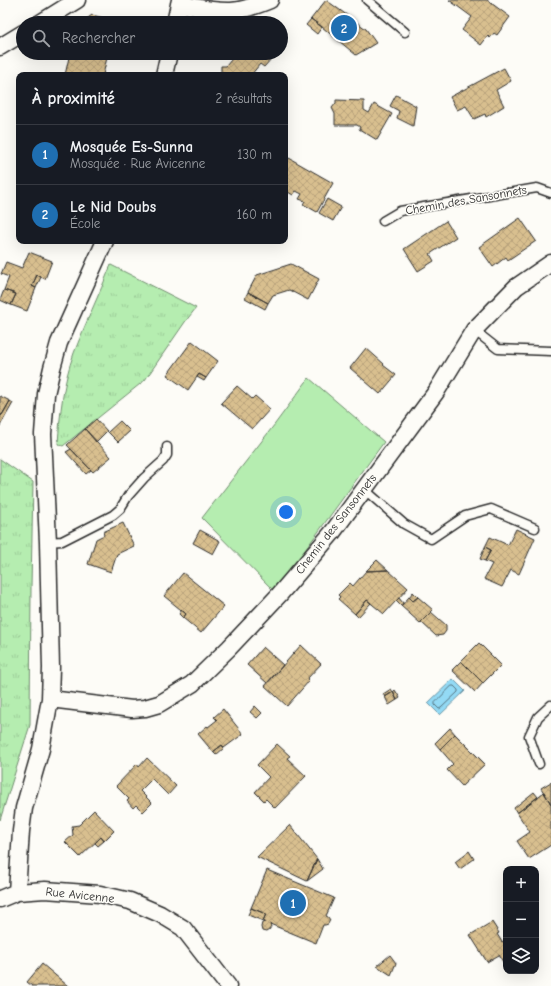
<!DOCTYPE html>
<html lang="fr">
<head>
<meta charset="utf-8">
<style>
  :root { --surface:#171b24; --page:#20242c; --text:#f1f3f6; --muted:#9ea1a6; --line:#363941; --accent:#1f6fb2 }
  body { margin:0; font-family:"Comic Neue",sans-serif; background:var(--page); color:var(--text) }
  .controls { position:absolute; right:12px; bottom:12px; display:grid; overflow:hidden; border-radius:8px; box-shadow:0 4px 16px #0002 }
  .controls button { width:36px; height:36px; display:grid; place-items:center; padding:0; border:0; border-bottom:1px solid var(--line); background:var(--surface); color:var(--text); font:20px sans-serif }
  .you { position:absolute; left:286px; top:512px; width:14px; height:14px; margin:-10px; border:3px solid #fff; border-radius:50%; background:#1a73e8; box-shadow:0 0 0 6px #1a73e833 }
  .badge { display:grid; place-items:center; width:26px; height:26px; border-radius:50%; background:var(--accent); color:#fff; font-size:13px; font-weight:700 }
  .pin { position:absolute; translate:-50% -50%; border:2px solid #fff; box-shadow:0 1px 4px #0006 }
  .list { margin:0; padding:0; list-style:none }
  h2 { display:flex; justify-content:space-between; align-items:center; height:52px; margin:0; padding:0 16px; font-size:17px }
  h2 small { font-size:13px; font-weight:400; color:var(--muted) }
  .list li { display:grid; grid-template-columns:26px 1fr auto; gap:12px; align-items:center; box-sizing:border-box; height:60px; padding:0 16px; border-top:1px solid var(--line) }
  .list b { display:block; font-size:15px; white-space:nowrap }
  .list p { margin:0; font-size:13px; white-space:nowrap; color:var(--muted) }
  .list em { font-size:13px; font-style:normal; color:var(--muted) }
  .icon { flex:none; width:22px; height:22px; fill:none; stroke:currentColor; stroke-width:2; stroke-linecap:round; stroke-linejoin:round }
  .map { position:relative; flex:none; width:551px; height:986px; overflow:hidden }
  .search { position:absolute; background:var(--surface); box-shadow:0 4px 16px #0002; left:16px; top:16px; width:272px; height:44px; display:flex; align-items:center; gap:10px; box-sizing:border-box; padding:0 14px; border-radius:22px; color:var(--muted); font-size:15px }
  .panel { position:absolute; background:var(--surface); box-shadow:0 4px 16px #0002; left:16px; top:72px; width:272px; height:172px; border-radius:8px }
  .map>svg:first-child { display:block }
  .grass { fill:url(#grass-tufts); stroke:#708c6e }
  .green { fill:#b5edb0; stroke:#708c6e }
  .water { fill:#93daf5; stroke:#6994a4 }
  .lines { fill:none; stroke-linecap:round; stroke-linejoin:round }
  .shore { stroke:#55717c; stroke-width:1 }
  .building { fill:url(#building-cross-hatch); stroke:#2b2b2b }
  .lane-casing { stroke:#2b2b2b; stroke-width:11 }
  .street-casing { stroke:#2b2b2b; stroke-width:19 }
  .lane { stroke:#fdfcf7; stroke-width:8 }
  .street { stroke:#fdfcf7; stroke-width:16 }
  .labels { text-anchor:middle; stroke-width:3; stroke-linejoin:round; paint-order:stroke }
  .street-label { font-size:12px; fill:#2b2b2b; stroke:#fdfcf7 }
</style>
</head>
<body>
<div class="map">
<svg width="551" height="986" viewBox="0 0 551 986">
  <defs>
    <pattern id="grass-tufts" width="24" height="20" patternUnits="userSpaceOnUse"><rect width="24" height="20" fill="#b5edb0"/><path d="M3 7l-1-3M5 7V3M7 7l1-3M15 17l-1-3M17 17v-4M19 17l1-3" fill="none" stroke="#9ccb98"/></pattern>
    <pattern id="building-cross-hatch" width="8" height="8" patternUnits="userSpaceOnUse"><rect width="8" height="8" fill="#d8bf8f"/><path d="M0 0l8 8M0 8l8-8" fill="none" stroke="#baa47c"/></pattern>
  </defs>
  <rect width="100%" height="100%" fill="#fdfcf7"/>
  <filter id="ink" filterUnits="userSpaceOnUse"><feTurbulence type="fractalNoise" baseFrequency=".025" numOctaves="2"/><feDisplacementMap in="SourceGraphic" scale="8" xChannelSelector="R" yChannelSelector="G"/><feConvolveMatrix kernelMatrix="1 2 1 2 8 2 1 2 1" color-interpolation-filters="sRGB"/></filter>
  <g filter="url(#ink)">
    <path class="grass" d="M111,265l85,43 -11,14 -40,58 -82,66 -5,-2c2,-31 5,-61 16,-91 11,-29 25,-58 37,-88z
      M0,459l33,23 -2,105 -1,138 -30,95z"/>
    <path class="green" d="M309,378l75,64 -106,145 -4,4 -72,-73 73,-94z"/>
    <path class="water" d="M453,679l12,12 -25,24 -12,-12z"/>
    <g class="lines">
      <path class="shore" d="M452,686h2l4,4v2l-17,16 -2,1 -4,-4v-2z"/>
    </g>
    <path class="building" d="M326,0l40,29 10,14 -20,12 -34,-28 -11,-8z
      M449,0h38l23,17 -13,18 -3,-2 -4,5 -2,-2 -7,9 -19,-15 10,-13z
      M92,15l24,6v2h-35z
      M311,19l11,8 -5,7 -11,-9z
      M70,53h38l-5,22h-38z
      M237,53h28l7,5 -8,9 -4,-3 -9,11h-30v-9h5z
      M504,68l7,13 -15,9 8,16 -18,11 -1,-3 -11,5 -8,-13 -9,4 -7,-13z
      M396,95l20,11 -3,20 -16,-8 2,-7 -9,-5z
      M336,100l28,1v9l5,3 5,-9 18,10 -15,26 -18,-11 1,-2 -3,-2h-22v-11l-3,-6 4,-5z
      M289,158l44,25 -16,29 -14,-8 2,-3 -6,-2 3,-5 -6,-3 -3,4 -5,-3 -1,3 -2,-1v-29z
      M327,199l14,8 -8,14 -14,-8z
      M520,218l16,23 -28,19 -2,-3 -13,10 -14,-20z
      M446,221l10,16 -26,17 4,7 -16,10 -14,-22z
      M29,252l23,9 -7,18 -8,-4 -5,11 4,2 -9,23 -16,-6 5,-11 -12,-4 5,-13 -8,-3 5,-12 16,6z
      M291,264l28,15 -11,21 -19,-10 -16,5 -5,8 -20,-11 9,-17z
      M37,275l4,2 -5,11 -4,-2z
      M4,290l12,4 -5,11 -11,-5z
      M248,292l20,11 -3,6 -20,-11z
      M192,341l26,20 -12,17 -7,-4 -11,16 -21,-15z
      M366,348l18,16 -1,1 13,10 -16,19 -30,-26z
      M199,374l7,4 -2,3 -7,-4z
      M237,386l15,13 3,-3 15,13 -18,20 -31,-26z
      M0,396l10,5 -8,14h-1l-1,2z
      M10,401l3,2 -13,23v-9l1,-2h1z
      M96,419l11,12 -11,11 -11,-13z
      M120,421l10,10 -12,11 -10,-10z
      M85,429l26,28 -18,15 -26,-27z
      M71,449l20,21 -5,4 -20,-22z
      M123,523l11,23 -17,8 -6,18 -23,-8 8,-25 8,-4 -1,-3z
      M516,529l19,9 -16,36 -8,-4 -9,17 -18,-8 8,-15 -7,-3 6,-11 -6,-3 5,-10 18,8z
      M200,530l20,11 -7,13 -20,-11z
      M485,547l6,3 -6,11 -5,-2z
      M377,560l11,10 -22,1z
      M388,570l20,18 -24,26 -17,-14 -12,14 -17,-15 2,-2 -2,-2 12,-12 3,3 13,-15z
      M183,573l41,33 -23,27 -18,-15 3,-4 -22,-18z
      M413,592l5,5 -5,4 -4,-4z
      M409,597l4,4 5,-4 15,13 -13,13 -19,-17z
      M399,598l4,5 -2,3 -5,-5z
      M367,600l4,3 -13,14 -3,-3z
      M182,610l4,4 -3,4 -4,-4z
      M431,612l15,13v6l-3,4 -7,1 -15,-14z
      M479,643l22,22 -18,18 -22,-22z
      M301,645l20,19 -14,15 2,2 -22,25 -22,-20z
      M263,647l20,18 -16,18 -20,-18z
      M461,661l22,22 -8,9 -23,-22z
      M391,689l2,3 -8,5 -2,-3z
      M395,690l5,8 -3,2 -4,-8z
      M393,692l4,8 -8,5 -4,-8z
      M255,706l7,7 -5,5 -7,-6z
      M223,709l20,25 -19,14 -2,-3 -9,7 -15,-18 9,-8 1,1 9,-7 -3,-3z
      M450,728l5,6 -15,15 -5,-6z
      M455,734l30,30 -23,22 -15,-16 6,-6 -13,-15z
      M277,744l13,12 -3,2 19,18 -31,32 -9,-9 -2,2 -9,-9 14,-15 -12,-12z
      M222,745l2,3 -8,7 -3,-3z
      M147,758l29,28 -8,9 -16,-16 -12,12 12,12 -9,9 -7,-7 -3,3 -6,-7 2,-2 -13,-13 21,-22 2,3z
      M551,782v22l-10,-16z
      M534,792l4,5 -21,16 -3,-5z
      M544,792l7,12v41l-22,14 -12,-18 13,-9 -13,-19z
      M94,810l20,21 -10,10 -3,-4 -21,20 -15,-15 8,-7 -1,-9 7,-1z
      M290,825l27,34 -10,22 -50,-24z
      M101,837l3,4 -6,5 -3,-3z
      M469,851l5,8 -14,10 -5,-7z
      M317,859l6,10 -16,12z
      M267,870l67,28 -8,18 2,1 2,3 -2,4 -3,1h-2l-7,18 -46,-19 1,3 -2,3 -3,2 -4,-1 -1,-4 1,-4 3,-1 -2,-1 3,-7 -15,-6z
      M251,908l15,6 -3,7 -15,-6z
      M492,922l7,11 -2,1 5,8 4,-3v24l-2,1 -5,-9 -12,7 -17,-27z
      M390,955l6,8 -5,12 -14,-9z
      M42,964l26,22h-36l-5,-4z"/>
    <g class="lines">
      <defs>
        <path id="lane" d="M367,0l38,32
          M383,221l17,-10 137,-23 14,5
          M474,330l24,19 53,2
          M364,489l40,35 27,15 34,-23 26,-7 44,19
          M48,542l14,-1 51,-26 7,-6 8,-13 16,-18 19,-17 4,-6v-8
          M539,764l-10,-28 9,-19 13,-12"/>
        <path id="street" d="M179,4c17,3 35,8 52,7 14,-1 27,-6 39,-11
          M40,23l37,-23
          M175,23l5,-23
          M0,47l23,-14
          M164,75l5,-22
          M50,699l82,10 13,-1 14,-4 33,-20 37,-36 50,-53 53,-62 104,-141 38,-62 42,-43 35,-24
          M17,892l4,-61 3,-23 17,-59 9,-50 1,-31 -3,-126 -5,-108 3,-40 6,-26 7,-25 46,-102
          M0,899l17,-7 28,-2 55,4 30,7 30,13 23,14 45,58"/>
      </defs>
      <use href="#lane" class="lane-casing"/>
      <use href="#street" class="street-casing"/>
      <use href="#lane" class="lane"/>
      <use href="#street" class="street"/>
    </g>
  </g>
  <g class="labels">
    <g class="street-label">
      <text transform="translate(466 200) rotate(-10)" y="4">Chemin des Sansonnets</text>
      <text transform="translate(336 524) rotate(-52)" y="4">Chemin des Sansonnets</text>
      <text transform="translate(80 895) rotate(6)" y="4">Rue Avicenne</text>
    </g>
  </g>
</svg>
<div class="controls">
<button>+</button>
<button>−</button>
<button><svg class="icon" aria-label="layers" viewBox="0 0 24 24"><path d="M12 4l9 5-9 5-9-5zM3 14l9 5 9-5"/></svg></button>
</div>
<div class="you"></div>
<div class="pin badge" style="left:293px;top:903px">1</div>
<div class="pin badge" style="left:344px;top:28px">2</div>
<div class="search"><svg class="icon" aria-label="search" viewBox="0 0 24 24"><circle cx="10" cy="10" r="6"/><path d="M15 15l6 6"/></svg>Rechercher</div>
<section class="panel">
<h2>À proximité<small>2 résultats</small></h2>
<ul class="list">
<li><span class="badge">1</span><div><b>Mosquée Es-Sunna</b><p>Mosquée · Rue Avicenne</p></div><em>130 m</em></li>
<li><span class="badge">2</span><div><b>Le Nid Doubs</b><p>École</p></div><em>160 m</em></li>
</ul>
</section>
</div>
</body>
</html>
